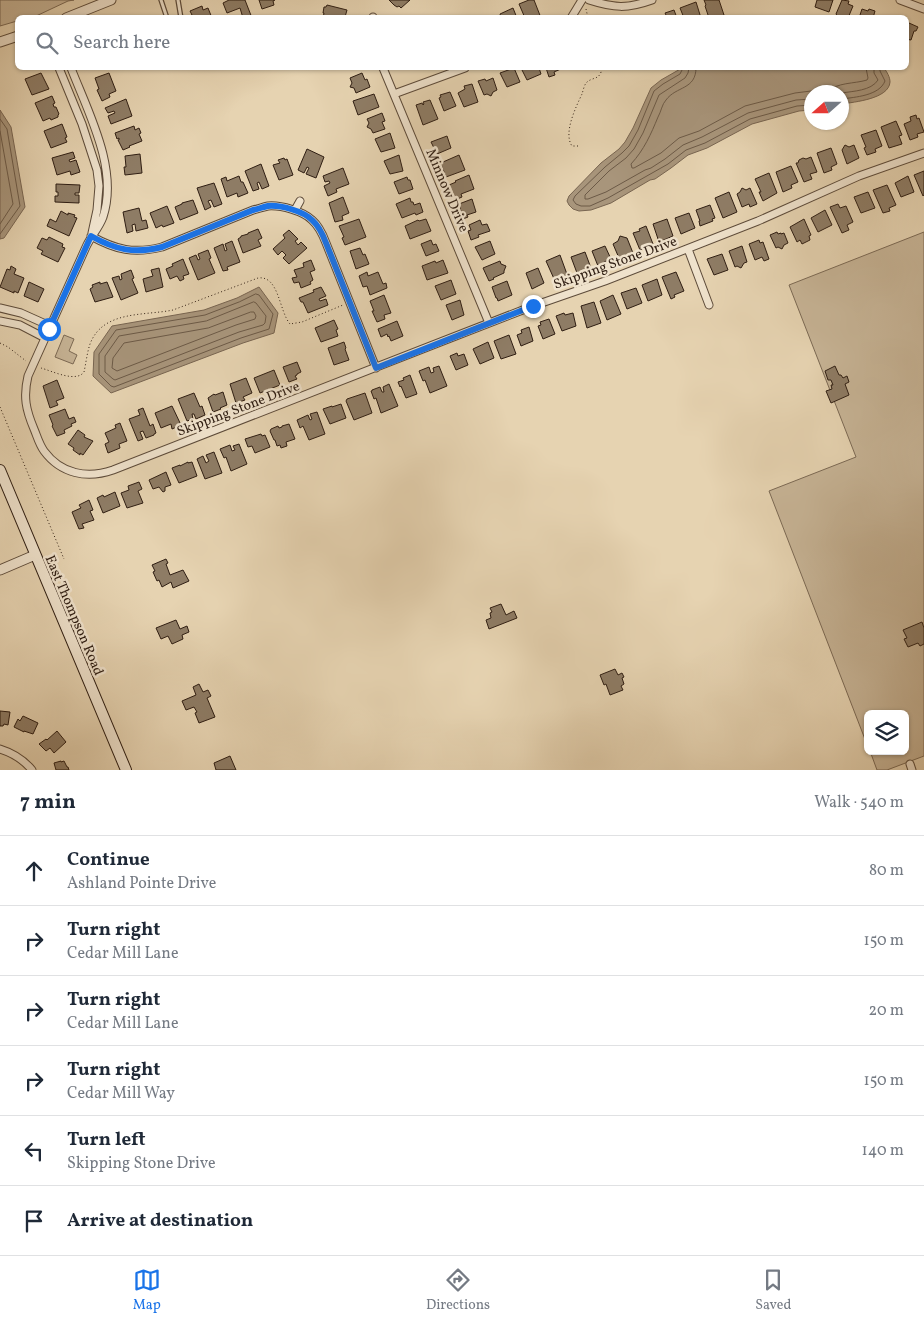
<!DOCTYPE html>
<html lang="en">
<head>
<meta charset="utf-8">
<style>
  :root { --surface:#fff; --page:#f6f6f7; --text:#1f2937; --muted:#747a83; --line:#e0e1e3; --accent:#1a73e8 }
  body { margin:0; font-family:Vollkorn,serif; background:var(--page); color:var(--text) }
  .controls { position:absolute; right:15px; bottom:15px; display:grid; overflow:hidden; border-radius:8px; box-shadow:0 1px 4px #0004 }
  .controls button { width:45px; height:45px; display:grid; place-items:center; padding:0; border:0; border-bottom:1px solid var(--line); background:var(--surface); color:var(--text); font:25px sans-serif }
  .compass { position:absolute; left:804px; top:85px; width:45px; height:45px; border-radius:50%; background:var(--surface); box-shadow:0 1px 4px #0004; rotate:249deg }
  .stop { position:absolute; width:15px; height:15px; margin:-11px; border:4px solid #1a73e8; border-radius:50%; background:#fff }
  .stop.end { background:#1a73e8; border-color:#fff; box-shadow:0 1px 5px #0008 }
  .list { margin:0; padding:0; list-style:none }
  h2 { display:flex; justify-content:space-between; align-items:center; height:65px; margin:0; padding:0 20px; font-size:21px }
  h2 small { font-size:16px; font-weight:400; color:var(--muted) }
  .list li { display:grid; grid-template-columns:32px 1fr auto; gap:15px; align-items:center; box-sizing:border-box; height:70px; padding:0 20px; border-top:1px solid var(--line) }
  .list b { display:block; font-size:19px; white-space:nowrap }
  .list p { margin:0; font-size:16px; white-space:nowrap; color:var(--muted) }
  .list em { font-size:16px; font-style:normal; color:var(--muted) }
  .icon { flex:none; width:28px; height:28px; fill:none; stroke:currentColor; stroke-width:2; stroke-linecap:round; stroke-linejoin:round }
  .map { position:relative; flex:none; width:924px; height:770px; overflow:hidden }
  .search { position:absolute; background:var(--surface); box-shadow:0 1px 4px #0004; left:15px; right:15px; top:15px; height:55px; display:flex; align-items:center; gap:12px; box-sizing:border-box; padding:0 18px; border-radius:8px; color:var(--muted); font-size:19px }
  .sheet { height:485px; background:var(--surface) }
  nav { display:flex; justify-content:space-around; align-items:center; box-sizing:border-box; height:70px; border-top:1px solid var(--line); background:var(--surface); font-size:14px; color:var(--muted) }
  nav a { display:grid; justify-items:center; gap:2px }
  nav .on { color:var(--accent) }
  .map>svg:first-child { display:block }
  .green { fill:#c7b496; stroke:#7b6954 }
  .water { fill:#a8957b; stroke:#786551 }
  .lines { fill:none; stroke-linecap:round; stroke-linejoin:round }
  .shore { stroke:#6c5a47; stroke-width:1 }
  .building { fill:#8e7c65; stroke:#2f1e13 }
  .service-casing { stroke:#5d4b3a; stroke-width:5.5 }
  .minor-casing { stroke:#5d4b3a; stroke-width:9 }
  .tertiary-casing { stroke:#5d4b3a; stroke-width:11 }
  .secondary-casing { stroke:#2f1e13; stroke-width:12 }
  .path { stroke:#2f1e13; stroke-width:1; stroke-dasharray:1 2.5; stroke-linecap:butt }
  .service { stroke:#efe2cc; stroke-width:3 }
  .minor { stroke:#efe2cc; stroke-width:7 }
  .tertiary { stroke:#efe2cc; stroke-width:9 }
  .secondary { stroke:#efe2cc; stroke-width:10 }
  .route { stroke:#1a73e8; stroke-width:6 }
  .labels { text-anchor:middle; stroke-width:5; stroke-linejoin:round; paint-order:stroke }
  .street-label { font-size:14px; fill:#2f1e13; stroke:#efe2cc }
</style>
</head>
<body>
<div class="map">
<svg width="924" height="770" viewBox="0 0 924 770">
  <rect width="100%" height="100%" fill="#e6d3b1"/>
  <filter id="stains"><feTurbulence type="fractalNoise" baseFrequency=".004" numOctaves="4"/><feColorMatrix values="0 0 0 0 .2 0 0 0 0 .09 0 0 0 0 .02 0 0 0 .5 -.17"/></filter>
  <radialGradient id="worn" r=".72"><stop offset=".6" stop-color="#630" stop-opacity="0"/><stop offset="1" stop-color="#630" stop-opacity=".3"/></radialGradient>
  <path class="green" d="M0,0h74l-6,1 -34,16 -16,1 -1,3 -17,5z
    M924,232v524l-37,14h-10l-7,-19h35v-37h-37v33l-99,-256 87,-34 -67,-172z
    M64,335l10,4 -5,12 8,4 -4,9 -18,-7z"/>
  <path class="water" d="M682,68h202c3,4 6,9 6,14 -1,17 -36,20 -48,22v-12h-30l-1,18 -12,1 -47,13 -45,24 -19,7 -17,13 -16,11 -5,1 -39,23 -20,7 -12,1 -6,-2 -4,-4 -2,-4 2,-5 32,-33 18,-14 6,-7 8,-14 18,-40 10,-8z
    M0,110l11,17 14,80 -21,31 -4,1z
    M259,287l19,26 -4,20 -31,10 -132,50 -18,-17 1,-24 18,-26 92,-16 33,-12z"/>
  <g class="lines">
    <path class="shore" d="M683,68l-3,6 -17,10 -9,7 -16,39 -9,16 -7,7 -17,14 -30,29 -2,4 3,4 5,2h9l18,-8 60,-34 18,-14 19,-7 45,-24 47,-13 15,-1
      M689,68l-1,5 -3,5 -26,17 -16,38 -9,16 -8,9 -17,13 -24,24v4h3l18,-7 39,-22 6,-2 14,-9 18,-14 19,-8 46,-24 48,-13 16,-1
      M696,68c0,22 -20,18 -30,32 -4,4 -5,12 -8,17 -7,17 -14,33 -27,47l1,4h2l27,-15 18,-15 20,-7 46,-25 50,-13 16,-2 7,1
      M827,92c10,-10 27,-8 40,-12l1,-2 -2,-10
      M842,93c11,-2 29,-2 36,-13l-4,-7v-5
      M842,99c13,-2 37,-3 43,-18l-5,-10v-3
      M0,119l7,10 13,77 -20,28
      M0,131l13,73 -13,20
      M256,294l3,1 14,19 -4,15 -28,9 -127,49 -3,-1 -12,-12v-20l17,-24 89,-15 34,-13z
      M254,302l2,1 10,13 -1,7 -2,2 -24,7 -124,48 -2,-1 -8,-7v-16l14,-20 87,-15z
      M251,312h3l2,4 -1,3 -19,6 -119,46 -5,-3 1,-10 11,-15 84,-15z"/>
  </g>
  <path class="building" d="M229,0h16l7,18h-9l-3,-10 -13,5 -4,-10z
    M259,0h16l-2,1 1,4 -12,4z
    M389,0h21l-9,8 -2,-2 -2,1 -3,-2z
    M529,0h5l7,18h-16l-6,-14z
    M704,0h15l5,15 -6,3h-9l-4,-12 1,-1z
    M817,0h16l-4,12 -14,-5z
    M842,0l7,1 -1,3 5,2 -5,12h-9l-3,-4z
    M696,2l5,16h-17l-4,-10z
    M327,5l20,5 -2,7 -4,-1 -1,2h-17l1,-5h-1l1,-6h2z
    M202,6l1,4 5,-2 4,10h-27l7,-3 -2,-4z
    M513,8l4,10h-16l-1,-4z
    M862,9l6,2 1,-2 6,2 -2,7h-14z
    M674,10l3,8h-17l6,-3 -1,-2z
    M909,23l9,4 -2,4h-2l-3,9 -5,-1v-15l2,1z
    M514,68l6,14 -13,5 -7,-14z
    M521,68h18l2,6 -14,6z
    M546,68h17l-9,4 1,3 -6,2z
    M41,73l8,16 -17,6 -7,-16z
    M109,73l7,18 -7,3 1,3 -8,4 -5,-11 2,-1 -4,-11z
    M362,73l3,7 2,-1 3,8 -14,6 -2,-5 -4,-1 2,-4 -2,-5z
    M493,78l4,12 -4,2 -2,4 -4,-2 -3,1 -6,-14 7,-2 1,2z
    M472,84l6,18 -14,5 -6,-14 7,-4 -1,-3z
    M450,92l6,14 -12,5 -5,-13 2,-1 -1,-2z
    M374,94l5,13 -21,8 -5,-14z
    M52,96l3,7 -2,1 1,3h2l3,7 -1,1v2l-7,3 -1,-2 -7,3 -8,-18z
    M126,99l6,17 -21,8 -3,-8 7,-3 -1,-2 -6,2 -3,-5z
    M430,100l8,19 -15,6 -7,-20 6,-2 1,2 1,-1 -1,-2z
    M382,113l3,8 -3,1 3,7 -12,4 -2,-4 -4,-2 2,-4 -2,-4z
    M916,115l1,4 2,-1 5,14 -7,2 1,3 -8,3 -6,-16 7,-3 -1,-4z
    M896,121l6,14 -3,1 3,8 -13,4 -8,-21z
    M62,124l5,13 -2,1 2,4 -16,6 -7,-17z
    M134,126l1,4 4,-2 2,5 -2,1 3,7 -13,5 1,1 -7,3 -5,-10h1v-2l-2,1 -2,-6z
    M876,130l6,16 -7,3 1,3 -9,3 -3,-7 2,-1 -5,-12z
    M390,133l5,15 -14,4 -6,-13z
    M447,136l4,12 -14,6 -6,-12z
    M845,145l4,2 5,-2 5,13 -12,6 -5,-14z
    M831,148l6,16 -6,3 1,3 -8,3 -7,-20z
    M307,149l17,8 -8,21 -10,-4 3,-6 -2,-1 -3,6 -6,-3z
    M73,152l2,6 -6,2 1,2 6,-2 4,12 -9,3 -1,-4 -13,4 -5,-17z
    M140,154l2,19 -17,2 -1,-8h2l-1,-11z
    M399,155l4,16 -13,3 -6,-13z
    M459,155l6,15 -19,7 -5,-13 2,-1v-1z
    M811,157l6,15 -7,2 2,5 -8,3 -8,-19h2l1,-3 4,-2 3,1z
    M284,158l1,2 2,-1 6,16 -14,5 -6,-15 7,-2 -2,-3z
    M261,164l8,22 -7,3 -3,-7 -2,1 2,6 -6,2 -8,-20z
    M791,166l7,16 -7,3 1,3 -9,4 -7,-20z
    M343,168l6,16 -13,5 1,3 -9,4 -4,-10 6,-3 -1,-2 -4,1 -2,-6z
    M924,171v24l-1,1 -9,-21z
    M769,173l8,20 -14,8 -4,-9h2l-6,-13z
    M469,175l5,14 -13,5 1,3 -7,3 -6,-15 7,-3 -1,-1z
    M239,176l2,6h2l5,11 -10,4 -1,-4 -10,4 -6,-18 5,-2 1,4z
    M908,176l6,16 -13,5 -6,-14z
    M407,177l1,3h2l3,9 -14,5 -5,-12z
    M214,183l8,21 -8,3 -3,-7 -3,1 3,6 -6,3 -8,-22z
    M56,184l24,1 -1,8h-4v2h4v8l-24,-1v-6h3v-4h-2z
    M887,185l9,20 -7,3 1,3 -7,2 -10,-23z
    M742,188l4,2 4,-2 7,16 -7,3 -1,-3 -7,3 -5,-13 3,-2z
    M729,192l8,20 -14,6 -8,-20z
    M868,192l7,16 -14,5 -7,-16z
    M343,197l6,16 -7,3 1,4 -8,2 -6,-19z
    M410,198l1,4h2l1,3 6,-2 3,9 -7,3 -1,-2 -13,5 -6,-14z
    M472,199l4,13 -9,3 1,2 -5,2 -4,-15z
    M193,200l5,13 -18,7 -5,-13 7,-3v-1z
    M838,204l2,4 6,-2 7,16 -6,3 2,5 -7,3 -12,-26z
    M710,205l5,13 -3,1 1,2 -13,5 -1,-5h1l-4,-11z
    M167,206l7,17 -11,4 -1,-2 -6,3 -6,-15z
    M139,208l3,13 4,-1 2,8 -12,3 -1,-7 -3,1 1,6 -6,2 -4,-21z
    M825,210l7,15 -14,7 -7,-14z
    M61,211l7,4v-2l7,2 -1,2 3,1 -8,18 -22,-10 3,-7 6,3z
    M689,213l6,15 -14,6 -6,-16z
    M359,219l7,18 -21,8 -3,-7 2,-1 -5,-11z
    M426,219l5,12 -21,8 -5,-13 13,-6 1,1z
    M667,219l6,17 -14,6 -6,-18z
    M804,219l7,16 -2,1 1,4 -8,4 -2,-4 -3,2 -7,-15z
    M480,220l2,5 5,-1 3,7 -12,4 1,2 -8,3 -3,-9 3,-1 -2,-5z
    M646,226l7,18 -13,6 -7,-17 7,-2 -1,-2z
    M258,229l4,9 -4,2 3,6 -18,7 -5,-14 3,-2v-1l7,-2v-1z
    M289,230l9,9 -3,2 3,4 3,-3 6,6 -18,16 -6,-6 3,-3 -4,-4 -4,4 -5,-6 12,-11 -2,-3z
    M777,232l1,2 3,-1v1l3,-1 4,10 -4,2 -2,4 -4,-2 -2,1 -6,-13z
    M620,236l7,2 6,15 -14,5 -6,-14 5,-3z
    M49,237l14,7 -1,3 3,1 -7,14 -17,-8 2,-3 -6,-3 5,-10 5,2z
    M431,240l2,5 3,-1 3,7 -13,5 -5,-12z
    M759,240l1,3 3,-1 6,17 -5,2 -2,-4 -7,3 -6,-16z
    M232,241l8,21 -13,5 1,3 -5,1 -9,-23 9,-4 2,7 2,-1 -2,-6z
    M490,241l5,13 -13,6 -7,-13z
    M605,246l6,13 -7,3v2l-6,2 -6,-15z
    M742,246l5,16 -3,1 -3,5 -4,-2 -2,1 -6,-16z
    M360,248l3,7 2,-1 4,10 -13,5 -6,-18z
    M208,250l3,8 -2,1 6,14 -17,7 -9,-22 7,-3 2,5 2,-1 -2,-5z
    M585,252l6,16 -14,5 -6,-16z
    M722,254l6,16 -14,5 -7,-16z
    M560,255l8,22 -13,4 -9,-20z
    M183,259l6,15 -6,2 1,3 -4,2 -3,-5 -7,3 -4,-10 7,-3 -1,-2z
    M311,260l4,10 -5,2 3,8 -3,2 1,2 -10,4 -2,-6 -5,1 -2,-5 5,-1 -3,-7 10,-3 -1,-4z
    M443,260l5,13 -21,7 -5,-14 13,-5 1,2z
    M500,261l1,3 5,2 -2,5v2l-11,5 1,1 -5,2 -6,-13z
    M11,266l5,3 -2,5 10,4 -6,15 -4,-2v2l-14,-6 7,-18 3,1z
    M159,268l4,19 -17,5 -3,-13 10,-3 -2,-6z
    M538,268l6,15 -12,6 -6,-16z
    M131,270l3,8 -2,1 6,14 -17,7 -9,-22 7,-2 1,4 2,-1 -1,-5z
    M367,272l1,4 10,-4 5,12 3,-1 1,5 -17,7 -3,-9 -4,1 -4,-11z
    M676,272l8,19 -10,4 1,2 -4,2 -9,-22z
    M657,279l5,16 -14,6 -6,-16z
    M451,280l5,14 -15,6 -6,-14z
    M507,281l5,14 -14,6 -1,-3h-1l-4,-11z
    M29,282l15,7 -6,13 -14,-6z
    M100,282v2l7,-2 6,15 -18,5 -5,-13 3,-2 -1,-2z
    M321,287l5,9 -7,3 1,2 6,-2 2,6 -20,8 -5,-11h-2l-2,-4 15,-6 -1,-2z
    M636,288l6,15 -15,6 -6,-16z
    M384,295l7,18 -7,2 1,4 -8,3 -5,-11h2l-4,-10z
    M613,295l8,19 -14,6 -7,-19z
    M460,300l4,15 -12,5 -6,-15z
    M594,302l7,21 -14,5 -6,-22z
    M564,313l1,2 8,-2 3,13 -14,5 -6,-15z
    M549,319l6,15 -12,5 -5,-13 3,-1 -1,-3z
    M334,320l4,9 -2,1 2,6 -17,6 -6,-14z
    M397,321l6,15 -12,5 -2,-5 -1,1 -1,-3 -6,3 -3,-8z
    M529,327l4,14 -12,5 -4,-11 5,-2 -1,-3z
    M509,335l7,19 -15,5 -7,-18z
    M344,342l2,6 -1,1 4,11 -15,5 -6,-17z
    M488,342l6,16 -14,6 -7,-15z
    M457,353l1,3 6,-2 4,11 -12,5 -6,-14z
    M297,362l4,10 -4,2v1l-2,1 2,3 -8,3 -6,-15z
    M439,366l8,20 -17,7 -5,-13 -2,1 -4,-10 10,-4 2,6 3,-1 -1,-4z
    M835,366l4,9h2l2,3 4,-2 2,6 -4,2 4,11 -18,8 -5,-12 6,-2 -1,-4h2l-2,-5h-3l-3,-9z
    M274,370l6,15 -20,8 -6,-15z
    M410,375l7,19 -11,4 -5,-12 -1,1 -2,-5 6,-2 -1,-2z
    M246,378l6,15 -9,4 2,3 -9,3 -6,-19z
    M57,380l7,18 -8,3 2,4 -8,3 -7,-22z
    M389,384l9,22 -17,7 -5,-15 -2,1 -3,-8h1v-1l8,-3 2,5h2l-1,-5z
    M223,392l4,13 -7,3 1,1 -8,3 -5,-14 6,-4 1,1z
    M194,393l6,14 2,-1 3,9 -9,4 -2,-5h-2l1,5 -6,2 -9,-22z
    M365,393l7,20 -18,7 -8,-19 1,-2z
    M341,404l5,14 -16,6 -7,-15 9,-3v1z
    M172,406l9,19 -9,4 -1,-5 -10,4 -6,-15z
    M143,408l7,18 3,-2 3,9 -2,1v1l-8,3 -3,-7 -3,1 3,7 -5,2 -9,-22 11,-4 -2,-5z
    M65,409l4,10 5,-2 2,5 -5,2 1,2 -8,4 1,3 -8,3 -5,-10 1,-1 -4,-10z
    M317,412l8,22 -16,6 -6,-14 -3,2 -3,-8 11,-5 2,5 2,-1 -2,-5z
    M120,423l7,18 -8,3 1,4 -12,5 -3,-9 4,-2 -4,-9 11,-5 -1,-3z
    M289,424l6,15 -9,3 1,4 -6,2 -1,-3 -3,1 -2,-6h-1l-4,-9 1,-2 7,-3 1,2 3,-1v-1z
    M78,430l7,5 -1,2 9,4 -10,14 -3,-2v2l-7,-5 1,-2 -6,-4z
    M261,434l1,2 3,-1 5,12 -15,6 -3,-7 -4,1 -3,-8z
    M239,444l8,20 -16,7 -5,-14 -2,1 -4,-9 10,-4 2,6 3,-1 -2,-4z
    M214,452l8,21 -17,6 -8,-20 6,-3 3,7 3,-2 -3,-6z
    M188,462v1l4,-1 5,14 -18,7 -7,-15 8,-3v1z
    M166,472l5,13 -6,2v4l-2,1 -4,-5 -6,2 -4,-9z
    M139,482l3,7 -4,2 5,12 -16,5 -6,-15 8,-3 -1,-4z
    M115,492l5,14 -17,7 -6,-15 6,-3 1,2z
    M89,500l4,10 -3,1 4,9 -12,4 2,4 -5,1 -7,-17 9,-4 -2,-3z
    M166,559l2,4 -2,1 4,11 13,-5 6,11 -16,7 -2,-6 -9,5 -3,-7 -2,1 -4,-9 2,-1 -3,-6z
    M501,604l5,11 8,-4 3,7 -28,11 -3,-9 5,-2 -1,-5 2,-1 -2,-4z
    M176,620l4,9 7,-3 2,6 -7,3 1,4 -11,5 -4,-8 -7,3 -5,-11z
    M922,622l2,6v16l-4,2 -2,-3 -10,4 -4,-8 3,-1 -4,-8z
    M615,669l3,6 4,-2 2,4 -2,1 2,6 -3,2 2,4 -13,5 -4,-11 -2,1 -4,-10z
    M199,684l4,8 5,-2 3,6 -4,2 8,19 -16,6 -4,-10 2,-1 -3,-5 -8,3 -4,-9 14,-6 -3,-8z
    M0,711l10,1 -2,13 -4,-1 -1,2h-3z
    M23,716l15,7 -5,11 -9,-3v1l-10,-5 4,-8 2,2z
    M57,731l9,11 -12,11 -4,-5 -4,3 -7,-7 7,-5 1,1z
    M230,756l6,14h-20l-2,-7z
    M61,761v1l3,-1 3,6h1l1,3h-13l-2,-7z"/>
  <g class="lines">
    <defs>
      <path id="service" d="M161,0l6,18
        M178,0l3,18"/>
      <path id="minor" d="M589,0c25,8 38,9 63,0
        M900,0l24,9
        M373,18v-1
        M571,18l11,-18
        M59,68l23,56 15,46 2,16 -2,24 -5,23
        M71,68c17,44 48,101 32,149 -4,11 -12,19 -17,30l-58,129c-5,21 -2,34 6,53 3,7 5,15 10,22 17,23 43,28 69,19l330,-129 90,-35 72,-25 153,-60 101,-45 65,-23
        M383,68l106,255
        M394,94l71,-26
        M295,210l5,-9
        M91,236c25,14 43,18 71,11l91,-37c5,-1 10,-3 15,-4 13,-1 35,5 44,14 7,6 11,15 14,23l50,125
        M688,249l21,56
        M0,308l21,5 29,13
        M0,321l20,4 25,13
        M0,749c13,4 23,10 32,21
        M910,764l2,6"/>
      <path id="tertiary" d="M66,18l45,-18
        M0,42l18,-6
        M0,570l35,-15"/>
      <path id="secondary" d="M0,470l126,300"/>
    </defs>
    <use href="#service" class="service-casing"/>
    <use href="#minor" class="minor-casing"/>
    <use href="#tertiary" class="tertiary-casing"/>
    <use href="#secondary" class="secondary-casing"/>
    <path class="path" d="M586,9l2,9
      M578,146h-6c-9,-13 4,-39 10,-52 1,-3 2,-8 4,-11 7,-7 14,-2 16,-15
      M0,343l8,4 18,14
      M41,368c11,3 35,15 43,4 2,-9 3,-19 6,-28 13,-34 54,-28 83,-34l85,-32c21,-3 21,33 32,46l12,-2 41,-17
      M0,407l64,152"/>
    <use href="#service" class="service"/>
    <use href="#minor" class="minor"/>
    <use href="#tertiary" class="tertiary"/>
    <use href="#secondary" class="secondary"/>
  </g>
  <g class="lines">
    <path class="route" d="M49,329l42,-93c25,14 43,18 71,11l91,-37c5,-1 10,-3 15,-4 13,-1 35,5 44,14 7,6 11,15 14,23l50,125 157,-62"/>
  </g>
  <g class="labels">
    <g class="street-label">
      <text transform="translate(448 190) rotate(67)" y="5">Minnow Drive</text>
      <text transform="translate(615 262) rotate(-20)" y="5">Skipping Stone Drive</text>
      <text transform="translate(238 408) rotate(-21)" y="5">Skipping Stone Drive</text>
      <text transform="translate(75 615) rotate(67)" y="5">East Thompson Road</text>
    </g>
  </g>
  <rect width="100%" height="100%" filter="url(#stains)"/>
  <rect width="100%" height="100%" fill="url(#worn)"/>
</svg>
<div class="controls">
<button><svg class="icon" aria-label="layers" viewBox="0 0 24 24"><path d="M12 4l9 5-9 5-9-5zM3 14l9 5 9-5"/></svg></button>
</div>
<svg class="compass" viewBox="-18 -18 36 36"><path d="M0-13l5 13h-10z" fill="#e53935"/><path d="M0 13l5-13h-10z" fill="#747a83"/></svg>
<div class="stop" style="left:49px;top:329px"></div>
<div class="stop end" style="left:533px;top:306px"></div>
<div class="search"><svg class="icon" aria-label="search" viewBox="0 0 24 24"><circle cx="10" cy="10" r="6"/><path d="M15 15l6 6"/></svg>Search here</div>
</div>
<section class="sheet">
<h2>7 min<small>Walk · 540 m</small></h2>
<ul class="list">
<li><svg class="icon" aria-label="ahead" viewBox="0 0 24 24"><path d="M12 20V5M6 11l6-6 6 6"/></svg><div><b>Continue</b><p>Ashland Pointe Drive</p></div><em>80 m</em></li>
<li><svg class="icon" aria-label="right" viewBox="0 0 24 24"><path d="M7 20v-9h11M14 6l5 5-5 5"/></svg><div><b>Turn right</b><p>Cedar Mill Lane</p></div><em>150 m</em></li>
<li><svg class="icon" aria-label="right" viewBox="0 0 24 24"><path d="M7 20v-9h11M14 6l5 5-5 5"/></svg><div><b>Turn right</b><p>Cedar Mill Lane</p></div><em>20 m</em></li>
<li><svg class="icon" aria-label="right" viewBox="0 0 24 24"><path d="M7 20v-9h11M14 6l5 5-5 5"/></svg><div><b>Turn right</b><p>Cedar Mill Way</p></div><em>150 m</em></li>
<li><svg class="icon" aria-label="left" viewBox="0 0 24 24"><path d="M17 20v-9H6M10 6l-5 5 5 5"/></svg><div><b>Turn left</b><p>Skipping Stone Drive</p></div><em>140 m</em></li>
<li><svg class="icon" aria-label="arrive" viewBox="0 0 24 24"><path d="M6 21V4h12l-3 4 3 4H6"/></svg><div><b>Arrive at destination</b></div></li>
</ul>
</section>
<nav>
<a class="on"><svg class="icon" aria-label="map" viewBox="0 0 24 24"><path d="M3 6l6-2 6 2 6-2v14l-6 2-6-2-6 2zM9 4v14M15 6v14"/></svg>Map</a>
<a><svg class="icon" aria-label="directions" viewBox="0 0 24 24"><path d="M12 3l9 9-9 9-9-9zM9 14v-3h6M13 9l2 2-2 2"/></svg>Directions</a>
<a><svg class="icon" aria-label="saved" viewBox="0 0 24 24"><path d="M7 4h10v16l-5-4-5 4z"/></svg>Saved</a>
</nav>
</body>
</html>
